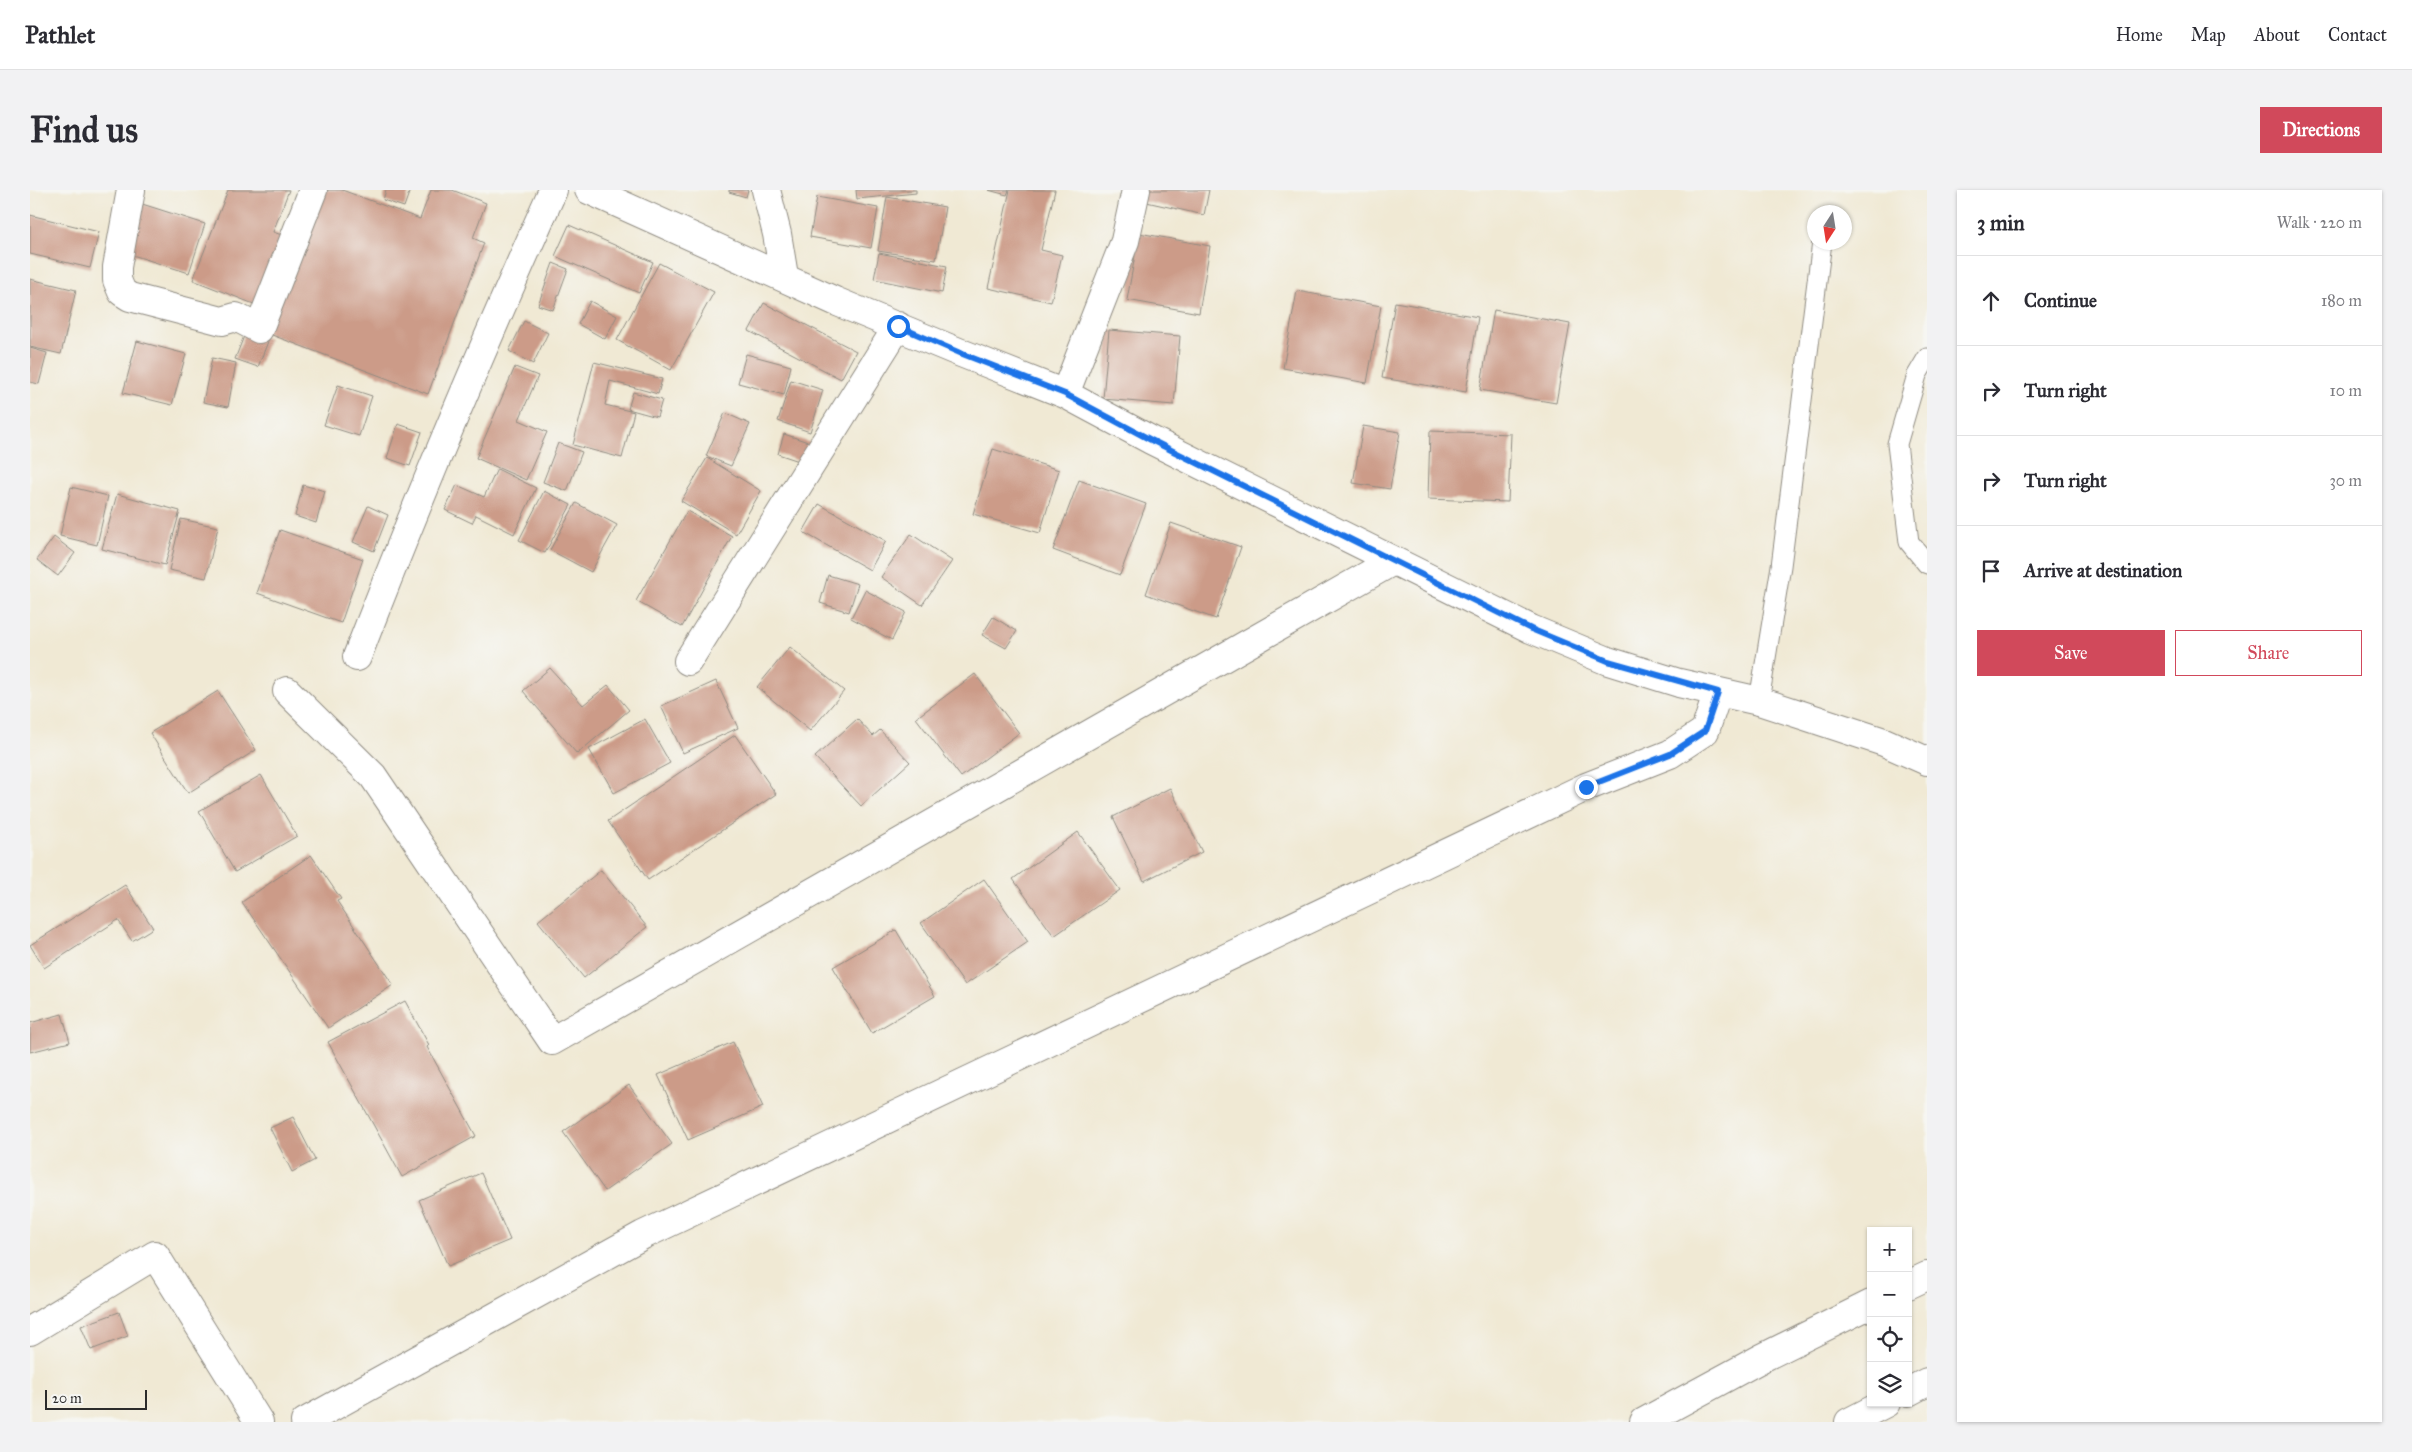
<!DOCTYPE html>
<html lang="en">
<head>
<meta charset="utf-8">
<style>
  :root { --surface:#fff; --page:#f2f2f3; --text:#2b2b33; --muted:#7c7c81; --line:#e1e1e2; --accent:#d1495b }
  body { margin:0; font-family:"IM FELL Great Primer",serif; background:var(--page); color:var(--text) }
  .controls { position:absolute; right:15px; bottom:15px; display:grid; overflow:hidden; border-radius:0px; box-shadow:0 1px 4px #0004 }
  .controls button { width:45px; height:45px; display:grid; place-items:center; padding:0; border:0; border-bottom:1px solid var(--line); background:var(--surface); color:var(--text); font:25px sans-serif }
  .compass { position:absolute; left:1777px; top:15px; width:45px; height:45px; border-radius:50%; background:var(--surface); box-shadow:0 1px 4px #0004; rotate:192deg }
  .scale { position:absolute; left:15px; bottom:12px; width:102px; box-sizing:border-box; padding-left:5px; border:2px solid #2b2b2b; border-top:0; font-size:14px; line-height:18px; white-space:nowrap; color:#2b2b2b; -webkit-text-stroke:4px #f6f6f2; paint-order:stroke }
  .stop { position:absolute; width:15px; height:15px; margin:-11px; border:4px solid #1a73e8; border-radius:50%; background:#fff }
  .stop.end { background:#1a73e8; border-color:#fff; box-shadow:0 1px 5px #0008 }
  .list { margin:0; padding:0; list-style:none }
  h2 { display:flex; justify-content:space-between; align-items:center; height:65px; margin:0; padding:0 20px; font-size:21px }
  h2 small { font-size:16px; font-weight:400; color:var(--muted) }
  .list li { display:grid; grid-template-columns:32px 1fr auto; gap:15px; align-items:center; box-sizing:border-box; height:90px; padding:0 20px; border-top:1px solid var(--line) }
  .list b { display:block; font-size:19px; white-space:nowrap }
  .list em { font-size:16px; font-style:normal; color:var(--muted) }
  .actions { display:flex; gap:10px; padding:15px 20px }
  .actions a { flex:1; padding:11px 0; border:1px solid var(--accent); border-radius:0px; text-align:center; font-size:18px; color:var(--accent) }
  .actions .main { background:var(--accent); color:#fff }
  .icon { flex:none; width:28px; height:28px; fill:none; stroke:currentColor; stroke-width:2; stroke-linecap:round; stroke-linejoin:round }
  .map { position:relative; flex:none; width:1897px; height:1232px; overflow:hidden; border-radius:0px }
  header { display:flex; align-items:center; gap:30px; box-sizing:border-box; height:70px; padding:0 25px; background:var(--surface); border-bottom:1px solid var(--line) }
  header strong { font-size:24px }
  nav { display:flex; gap:28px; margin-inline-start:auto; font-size:18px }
  .intro { display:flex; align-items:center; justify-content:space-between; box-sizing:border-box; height:120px; padding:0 30px }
  h1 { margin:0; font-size:35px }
  .button { padding:12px 22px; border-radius:0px; background:var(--accent); color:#fff; font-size:18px; font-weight:700 }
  main { display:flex; gap:30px; padding:0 30px }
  aside { flex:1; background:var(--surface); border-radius:0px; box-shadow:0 1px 4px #0004 }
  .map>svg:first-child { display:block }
  .building { fill:#cc9b88 }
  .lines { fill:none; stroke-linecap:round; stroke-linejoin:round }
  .lane-casing { stroke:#8e8a80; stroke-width:21 }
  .street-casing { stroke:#8e8a80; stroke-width:30 }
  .highway-casing { stroke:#8e8a80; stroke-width:30 }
  .lane { stroke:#fff; stroke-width:19 }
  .street { stroke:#fff; stroke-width:28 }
  .highway { stroke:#fff; stroke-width:28 }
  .route { stroke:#1a73e8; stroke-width:6 }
</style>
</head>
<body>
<header>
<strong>Pathlet</strong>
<nav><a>Home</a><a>Map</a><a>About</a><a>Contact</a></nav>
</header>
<div class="intro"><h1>Find us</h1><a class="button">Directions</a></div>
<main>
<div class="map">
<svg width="1897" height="1232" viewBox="0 0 1897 1232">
  <rect width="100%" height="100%" fill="#f6f6f2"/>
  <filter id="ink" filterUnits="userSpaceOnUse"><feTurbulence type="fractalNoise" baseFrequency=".02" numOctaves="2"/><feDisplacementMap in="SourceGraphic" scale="10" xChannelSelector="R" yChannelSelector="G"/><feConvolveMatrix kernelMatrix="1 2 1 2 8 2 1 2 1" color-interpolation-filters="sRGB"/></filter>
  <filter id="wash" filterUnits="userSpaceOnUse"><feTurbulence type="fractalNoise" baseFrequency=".0096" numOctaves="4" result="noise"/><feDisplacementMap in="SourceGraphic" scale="20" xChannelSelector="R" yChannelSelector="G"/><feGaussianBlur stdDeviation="1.12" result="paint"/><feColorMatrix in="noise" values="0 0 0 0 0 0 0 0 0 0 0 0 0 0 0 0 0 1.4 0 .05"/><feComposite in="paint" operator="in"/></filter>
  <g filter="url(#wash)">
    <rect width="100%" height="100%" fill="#f0e9d4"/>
    <g id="blocks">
      <path class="building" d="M198,0h61l-16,42 18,6 -27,70 -71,-28z
        M287,0h25l78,29 11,-29h21l34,13 -13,35 11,5 -56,151 -164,-62z
        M356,0h24l-6,17 -21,-7z
        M699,0h19l-2,7 -17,-5z
        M826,0h60v3l-59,6z
        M958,0h21l-2,5z
        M980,0h45l-14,60 21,5 -11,47 -63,-14z
        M1114,0h65l-5,25 -62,-14z
        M787,7l61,11 -7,40 -61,-11z
        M857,7l58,10 -9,53 -58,-9z
        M109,13l66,21 -16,49 -66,-21z
        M0,25l69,17 -9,36 -60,-14z
        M539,35l84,37 -14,31 -84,-37z
        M1109,43l71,13 -11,67 -72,-13z
        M849,63l68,13 -5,27 -68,-14z
        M523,73l15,6 -15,41 -15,-5z
        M629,73l55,29 -43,78 -54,-30z
        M0,89l46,11 -15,64 -31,-7z
        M1267,101l84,15 -14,77 -84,-15z
        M560,111l27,15 -12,23 -27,-15z
        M1365,112l83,15 -12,75 -84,-14z
        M734,113l92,48 -15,28 -92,-48z
        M1464,120l76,14 -14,79 -76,-13z
        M494,131l24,12 -15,31 -24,-13z
        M1079,140l71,6 -6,69 -71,-6z
        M216,141l23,8 -11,28 -23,-8z
        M107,151l49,13 -14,51 -49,-12z
        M0,158l17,5 -8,31 -9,-2z
        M716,164l45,12 -7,29 -46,-12z
        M182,168l24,5 -8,44 -25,-5z
        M564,172l68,17 -4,15 -48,-13 -5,24 29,7 -12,46 -49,-13z
        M485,177l23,9 -19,44 28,12 -21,48 -50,-22z
        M761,190l32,10 -13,42 -32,-11z
        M308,195l34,11 -13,40 -35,-11z
        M603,202l29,8 -5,17 -29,-8z
        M695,223l25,11 -19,42 -25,-10z
        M368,234l24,8 -12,34 -23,-8z
        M1333,236l37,6 -10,57 -37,-6z
        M1400,241l81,3 -3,68 -80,-3z
        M754,244l33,11 -6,20 -33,-11z
        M528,253l24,9 -15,39 -24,-9z
        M963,259l66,21 -19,63 -67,-19z
        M677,268l54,33 -25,43 -55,-33z
        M467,279l39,19 -22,46 -38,-19 -4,8 -27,-13 12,-25 27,12z
        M1049,290l67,24 -26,71 -67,-25z
        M273,295l22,6 -9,32 -21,-7z
        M41,297l37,9 -11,49 -37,-9z
        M514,301l27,14 -26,48 -26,-13z
        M87,304l63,17 -15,54 -63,-16z
        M546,313l41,22 -26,47 -41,-22z
        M789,314l67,37 -16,29 -67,-38z
        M338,316l20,9 -14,36 -21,-9z
        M657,321l45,25 -50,91 -46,-26z
        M151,329l37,8 -12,51 -37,-8z
        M1141,333l70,24 -25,72 -70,-25z
        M250,340l83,29 -22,64 -84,-30z
        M881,344l41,27 -30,44 -41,-28z
        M24,347l21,16 -17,23 -21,-16z
        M798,385l30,9 -9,28 -29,-9z
        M835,400l41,22 -14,28 -41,-22z
        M963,427l24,14 -11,17 -24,-13z
        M760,457l54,44 -34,40 -53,-44z
        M520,478l33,37 25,-20 21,25 -52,44 -54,-63z
        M945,484l44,59 -58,44 -45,-59z
        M686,491l22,47 -55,25 -22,-47z
        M188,501l38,59 -68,43 -38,-60z
        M615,529l25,44 -56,30 -25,-44z
        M827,529l16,17 7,-6 30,32 -49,44 -46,-49z
        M705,545l41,59 -128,86 -40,-59z
        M231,585l36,61 -62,36 -36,-61z
        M1140,598l32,64 -58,29 -31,-64z
        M1048,642l42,58 -66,46 -41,-57z
        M281,665l30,44 -4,2 56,84 -65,43 -86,-126z
        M571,680l46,57 -63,51 -46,-57z
        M954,689l44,63 -63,43 -44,-62z
        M95,695l28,43 -21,13 -14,-21 -74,48 -14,-23z
        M866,740l39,66 -63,37 -39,-66z
        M375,811l24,44 -2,2 49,89 -74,41 -74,-135z
        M32,824l8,28 -40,10v-29z
        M703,852l30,65 -75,33 -30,-65z
        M599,895l43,59 -67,47 -42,-59z
        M263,927l22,43 -23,12 -22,-44z
        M451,983l29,67 -62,26 -29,-66z
        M89,1122l9,24 -37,14 -10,-24z"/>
    </g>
  </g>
  <g filter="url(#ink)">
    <use href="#blocks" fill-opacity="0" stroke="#8e8a80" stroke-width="1"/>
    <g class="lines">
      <defs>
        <path id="lane" d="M1897,168l-10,17 -20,69 12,98 18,22
          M1729,511l22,-135 41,-324"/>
        <path id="street" d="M101,0l-14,77v13l5,12 8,5 92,24 14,-4 23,12 54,-139
          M559,0l246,111 126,52 104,41 86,46 380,189 77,32 71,22 80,18 43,14 82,27 43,19
          M736,0l11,44 7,42
          M1035,204l60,-153 11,-51
          M327,467c61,-158 127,-313 196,-467
          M658,471l210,-335
          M257,501l86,85 179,265 841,-480
          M0,1141l125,-76 104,167
          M275,1232l338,-187 943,-448 84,-33 35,-23 13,-39"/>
        <path id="highway" d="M1878,1095l19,-9
          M1878,1202l19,-10
          M1614,1232l118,-64 109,-54
          M1819,1232l37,-19"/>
      </defs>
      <use href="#lane" class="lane-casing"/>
      <use href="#street" class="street-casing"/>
      <use href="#highway" class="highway-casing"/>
      <use href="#lane" class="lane"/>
      <use href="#street" class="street"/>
      <use href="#highway" class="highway"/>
    </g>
  </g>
  <g class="lines" filter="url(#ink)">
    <path class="route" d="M868,136l62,27 105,41 86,46 380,189 77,32 110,31 -13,39 -35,23 -84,33"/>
  </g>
</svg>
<div class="controls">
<button>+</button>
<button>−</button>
<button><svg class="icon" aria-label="locate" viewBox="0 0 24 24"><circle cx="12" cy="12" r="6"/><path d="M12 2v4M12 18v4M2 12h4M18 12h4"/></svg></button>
<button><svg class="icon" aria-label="layers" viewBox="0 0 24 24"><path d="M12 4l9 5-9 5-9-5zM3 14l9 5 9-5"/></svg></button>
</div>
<svg class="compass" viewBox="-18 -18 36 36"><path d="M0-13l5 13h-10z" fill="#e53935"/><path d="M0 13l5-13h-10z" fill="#7c7c81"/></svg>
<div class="scale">20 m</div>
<div class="stop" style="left:868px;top:136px"></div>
<div class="stop end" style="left:1556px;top:597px"></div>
</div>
<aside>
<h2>3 min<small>Walk · 220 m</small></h2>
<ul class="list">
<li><svg class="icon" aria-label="ahead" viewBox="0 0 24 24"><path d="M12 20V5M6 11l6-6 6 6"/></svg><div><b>Continue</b></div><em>180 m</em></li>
<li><svg class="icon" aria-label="right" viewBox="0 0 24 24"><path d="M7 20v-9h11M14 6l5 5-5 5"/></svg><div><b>Turn right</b></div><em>10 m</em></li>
<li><svg class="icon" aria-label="right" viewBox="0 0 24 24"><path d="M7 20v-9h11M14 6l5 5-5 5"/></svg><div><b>Turn right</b></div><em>30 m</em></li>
<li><svg class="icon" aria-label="arrive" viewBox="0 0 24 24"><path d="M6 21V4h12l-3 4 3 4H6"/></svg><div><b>Arrive at destination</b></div></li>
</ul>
<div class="actions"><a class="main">Save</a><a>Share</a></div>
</aside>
</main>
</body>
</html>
